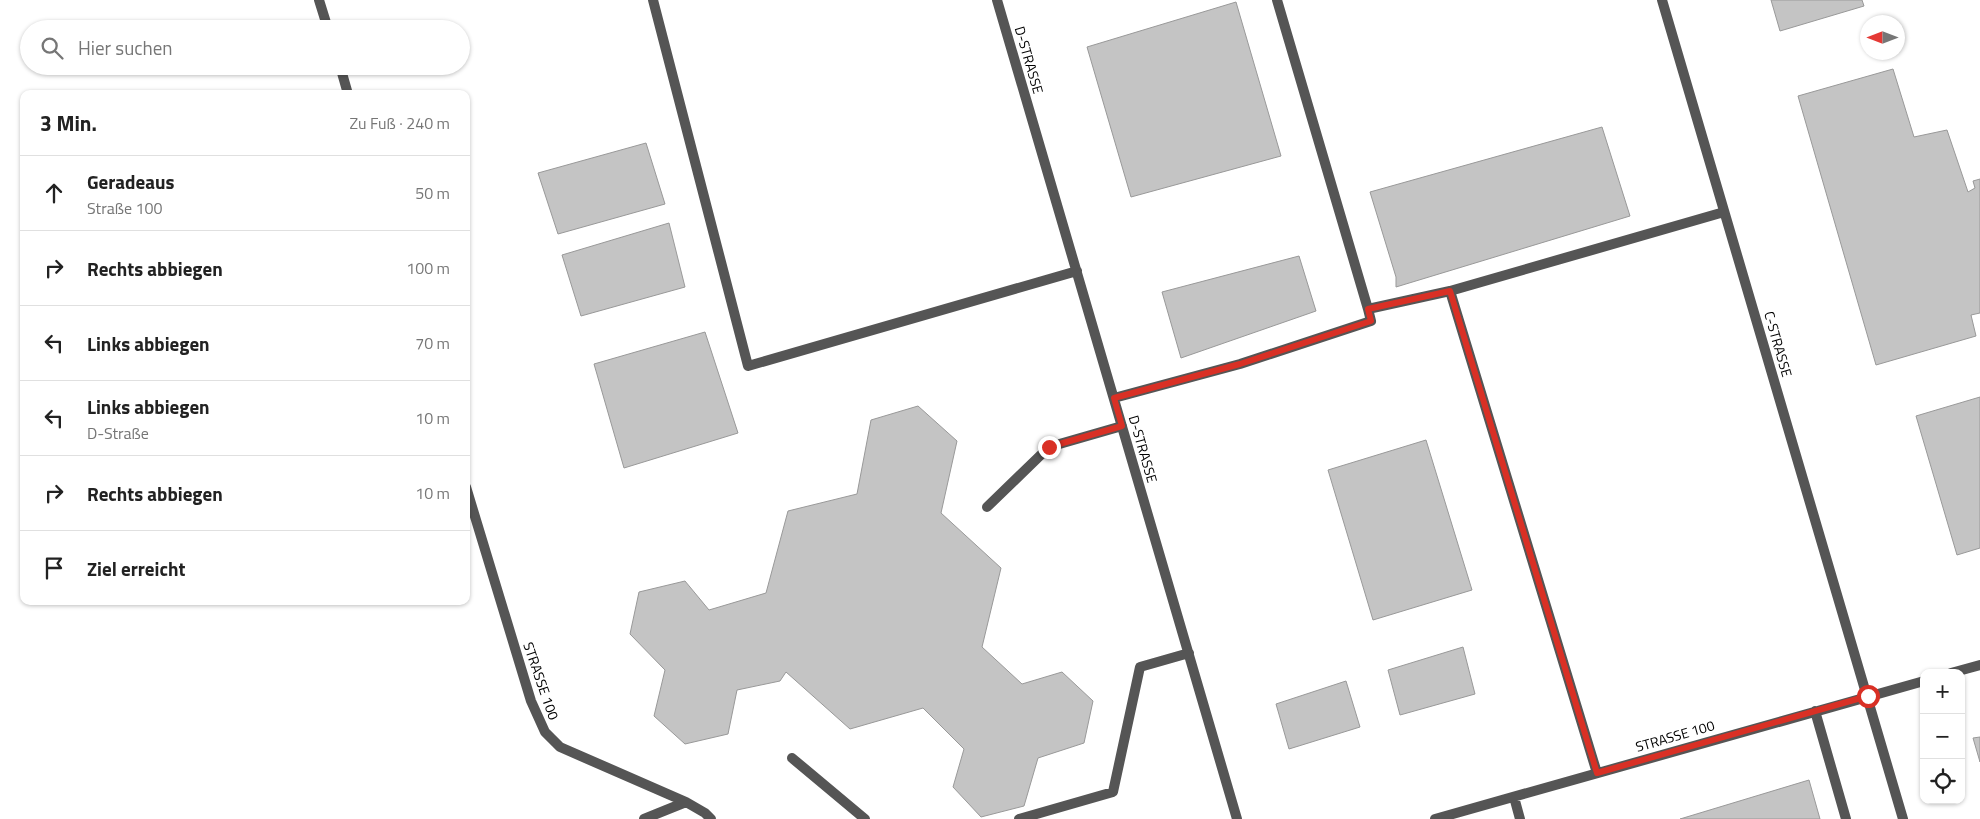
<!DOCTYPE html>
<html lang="de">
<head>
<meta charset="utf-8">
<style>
  :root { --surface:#fff; --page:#f6f6f6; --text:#222; --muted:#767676; --line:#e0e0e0 }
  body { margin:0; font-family:"Titillium Web",sans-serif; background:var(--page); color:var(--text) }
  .controls { position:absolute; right:15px; bottom:15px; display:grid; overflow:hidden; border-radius:10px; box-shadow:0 1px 4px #0004 }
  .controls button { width:45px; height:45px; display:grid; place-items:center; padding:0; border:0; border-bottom:1px solid var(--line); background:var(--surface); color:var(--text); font:25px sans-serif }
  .compass { position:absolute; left:1860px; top:15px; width:45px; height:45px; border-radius:50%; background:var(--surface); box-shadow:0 1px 4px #0004; rotate:270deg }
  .stop { position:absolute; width:15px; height:15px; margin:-11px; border:4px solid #d93025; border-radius:50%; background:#fff }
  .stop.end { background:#d93025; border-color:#fff; box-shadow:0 1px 5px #0008 }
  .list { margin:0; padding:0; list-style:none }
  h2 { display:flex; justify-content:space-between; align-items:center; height:65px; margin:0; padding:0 20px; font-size:21px }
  h2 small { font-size:16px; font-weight:400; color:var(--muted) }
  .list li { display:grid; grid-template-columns:32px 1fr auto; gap:15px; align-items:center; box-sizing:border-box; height:75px; padding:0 20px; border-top:1px solid var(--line) }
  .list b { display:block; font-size:19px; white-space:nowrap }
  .list p { margin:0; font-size:16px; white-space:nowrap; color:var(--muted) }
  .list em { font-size:16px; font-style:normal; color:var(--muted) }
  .icon { flex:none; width:28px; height:28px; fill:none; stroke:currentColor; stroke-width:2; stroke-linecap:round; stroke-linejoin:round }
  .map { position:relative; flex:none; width:1980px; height:819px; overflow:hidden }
  .search { position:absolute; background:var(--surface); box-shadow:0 1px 4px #0004; left:20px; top:20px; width:450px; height:55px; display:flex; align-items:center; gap:12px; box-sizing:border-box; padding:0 18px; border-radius:28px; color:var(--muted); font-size:19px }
  .panel { position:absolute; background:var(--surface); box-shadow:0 1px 4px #0004; left:20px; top:90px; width:450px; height:515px; border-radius:10px }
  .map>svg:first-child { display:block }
  .building { fill:#c4c4c4; stroke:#999 }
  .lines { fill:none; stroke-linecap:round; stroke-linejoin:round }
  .lane { stroke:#555; stroke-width:10 }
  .route { stroke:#d93025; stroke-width:6 }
  .labels { text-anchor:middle; stroke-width:4; stroke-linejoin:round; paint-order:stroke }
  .street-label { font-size:14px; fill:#000; stroke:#fff }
</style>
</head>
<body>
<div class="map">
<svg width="1980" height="819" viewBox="0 0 1980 819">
  <rect width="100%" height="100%" fill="#fff"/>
  <path class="building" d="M1771,0h91l2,6 -84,25z
    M1236,2l45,154 -150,41 -44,-150z
    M1893,69l21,68 33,-7 21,62 7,-4 -2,-7 7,-2v134l-9,2 5,21 -100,29 -78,-269z
    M1602,127l28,89 -234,71v-10l-26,-85z
    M646,143l19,61 -107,30 -20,-61z
    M669,223l16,64 -104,29 -19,-61z
    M1299,256l17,55 -135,47 -19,-66z
    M705,332l33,101 -114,35 -30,-104z
    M1980,397v151l-23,7 -41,-139z
    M918,406l39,35 -16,72 60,55 -19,79 40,37 40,-12 31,29 -9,42 -46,15 -14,48 -43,11 -28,-30 11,-38 -41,-41 -73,21 -64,-57 -6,9 -43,9 -9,44 -43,10 -31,-28 11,-46 -35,-36 9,-42 46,-11 24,29 57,-17 22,-82 69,-17 14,-74z
    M1426,440l46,150 -99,30 -45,-150z
    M1463,647l12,47 -75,21 -12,-45z
    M1346,681l14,46 -71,22 -13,-45z
    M1980,737v25l-7,-24z
    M1809,780l11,39h-140z"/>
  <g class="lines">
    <path class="lane" d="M319,0l9,29
      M653,0l95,366 329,-95
      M997,0l240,819
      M1277,0l91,309 82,-18 147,482
      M1662,0l241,819
      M340,66l8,28
      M1450,291l274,-79
      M1114,398l126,-34 131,-43 -3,-12
      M466,487l65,214 14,31 15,15 126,55 19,11 6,6
      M987,507l62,-60 73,-21
      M1951,673l29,-8
      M1815,711l31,108
      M792,758l73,61
      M1514,797l6,22
      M644,819l42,-17
      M1019,819l94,-27 27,-125 49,-14
      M1435,819l489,-138"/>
  </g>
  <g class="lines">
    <path class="route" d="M1049,447l73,-21 -8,-28 126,-34 131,-43 -3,-12 82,-18 147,482 271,-77"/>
  </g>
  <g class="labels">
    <g class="street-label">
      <text transform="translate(1029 60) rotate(74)" y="5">D-STRASSE</text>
      <text transform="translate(1778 344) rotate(74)" y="5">C-STRASSE</text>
      <text transform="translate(1143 449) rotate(74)" y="5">D-STRASSE</text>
      <text transform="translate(541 681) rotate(71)" y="5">STRASSE 100</text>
      <text transform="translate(1675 736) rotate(-16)" y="5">STRASSE 100</text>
    </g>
  </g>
</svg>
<div class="controls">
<button>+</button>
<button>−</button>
<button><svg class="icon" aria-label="locate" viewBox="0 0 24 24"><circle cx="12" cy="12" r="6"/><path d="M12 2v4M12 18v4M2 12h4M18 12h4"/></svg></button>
</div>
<svg class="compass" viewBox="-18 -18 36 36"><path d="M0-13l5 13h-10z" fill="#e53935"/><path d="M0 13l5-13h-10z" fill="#767676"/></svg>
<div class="stop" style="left:1868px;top:696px"></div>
<div class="stop end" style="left:1049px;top:447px"></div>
<div class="search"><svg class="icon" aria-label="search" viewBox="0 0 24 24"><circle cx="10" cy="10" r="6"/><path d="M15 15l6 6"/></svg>Hier suchen</div>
<section class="panel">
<h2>3 Min.<small>Zu Fuß · 240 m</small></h2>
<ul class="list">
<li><svg class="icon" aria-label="ahead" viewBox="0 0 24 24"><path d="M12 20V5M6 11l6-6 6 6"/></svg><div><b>Geradeaus</b><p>Straße 100</p></div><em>50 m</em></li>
<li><svg class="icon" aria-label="right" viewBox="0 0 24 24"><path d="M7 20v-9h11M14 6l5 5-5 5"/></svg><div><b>Rechts abbiegen</b></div><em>100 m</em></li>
<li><svg class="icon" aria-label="left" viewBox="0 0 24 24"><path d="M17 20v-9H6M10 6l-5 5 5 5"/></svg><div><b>Links abbiegen</b></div><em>70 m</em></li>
<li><svg class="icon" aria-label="left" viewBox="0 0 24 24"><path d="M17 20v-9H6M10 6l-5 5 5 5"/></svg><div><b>Links abbiegen</b><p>D-Straße</p></div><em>10 m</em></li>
<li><svg class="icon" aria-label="right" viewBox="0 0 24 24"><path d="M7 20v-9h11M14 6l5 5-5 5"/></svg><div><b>Rechts abbiegen</b></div><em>10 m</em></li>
<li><svg class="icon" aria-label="arrive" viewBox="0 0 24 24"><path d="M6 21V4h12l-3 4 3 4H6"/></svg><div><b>Ziel erreicht</b></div></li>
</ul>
</section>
</div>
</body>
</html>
